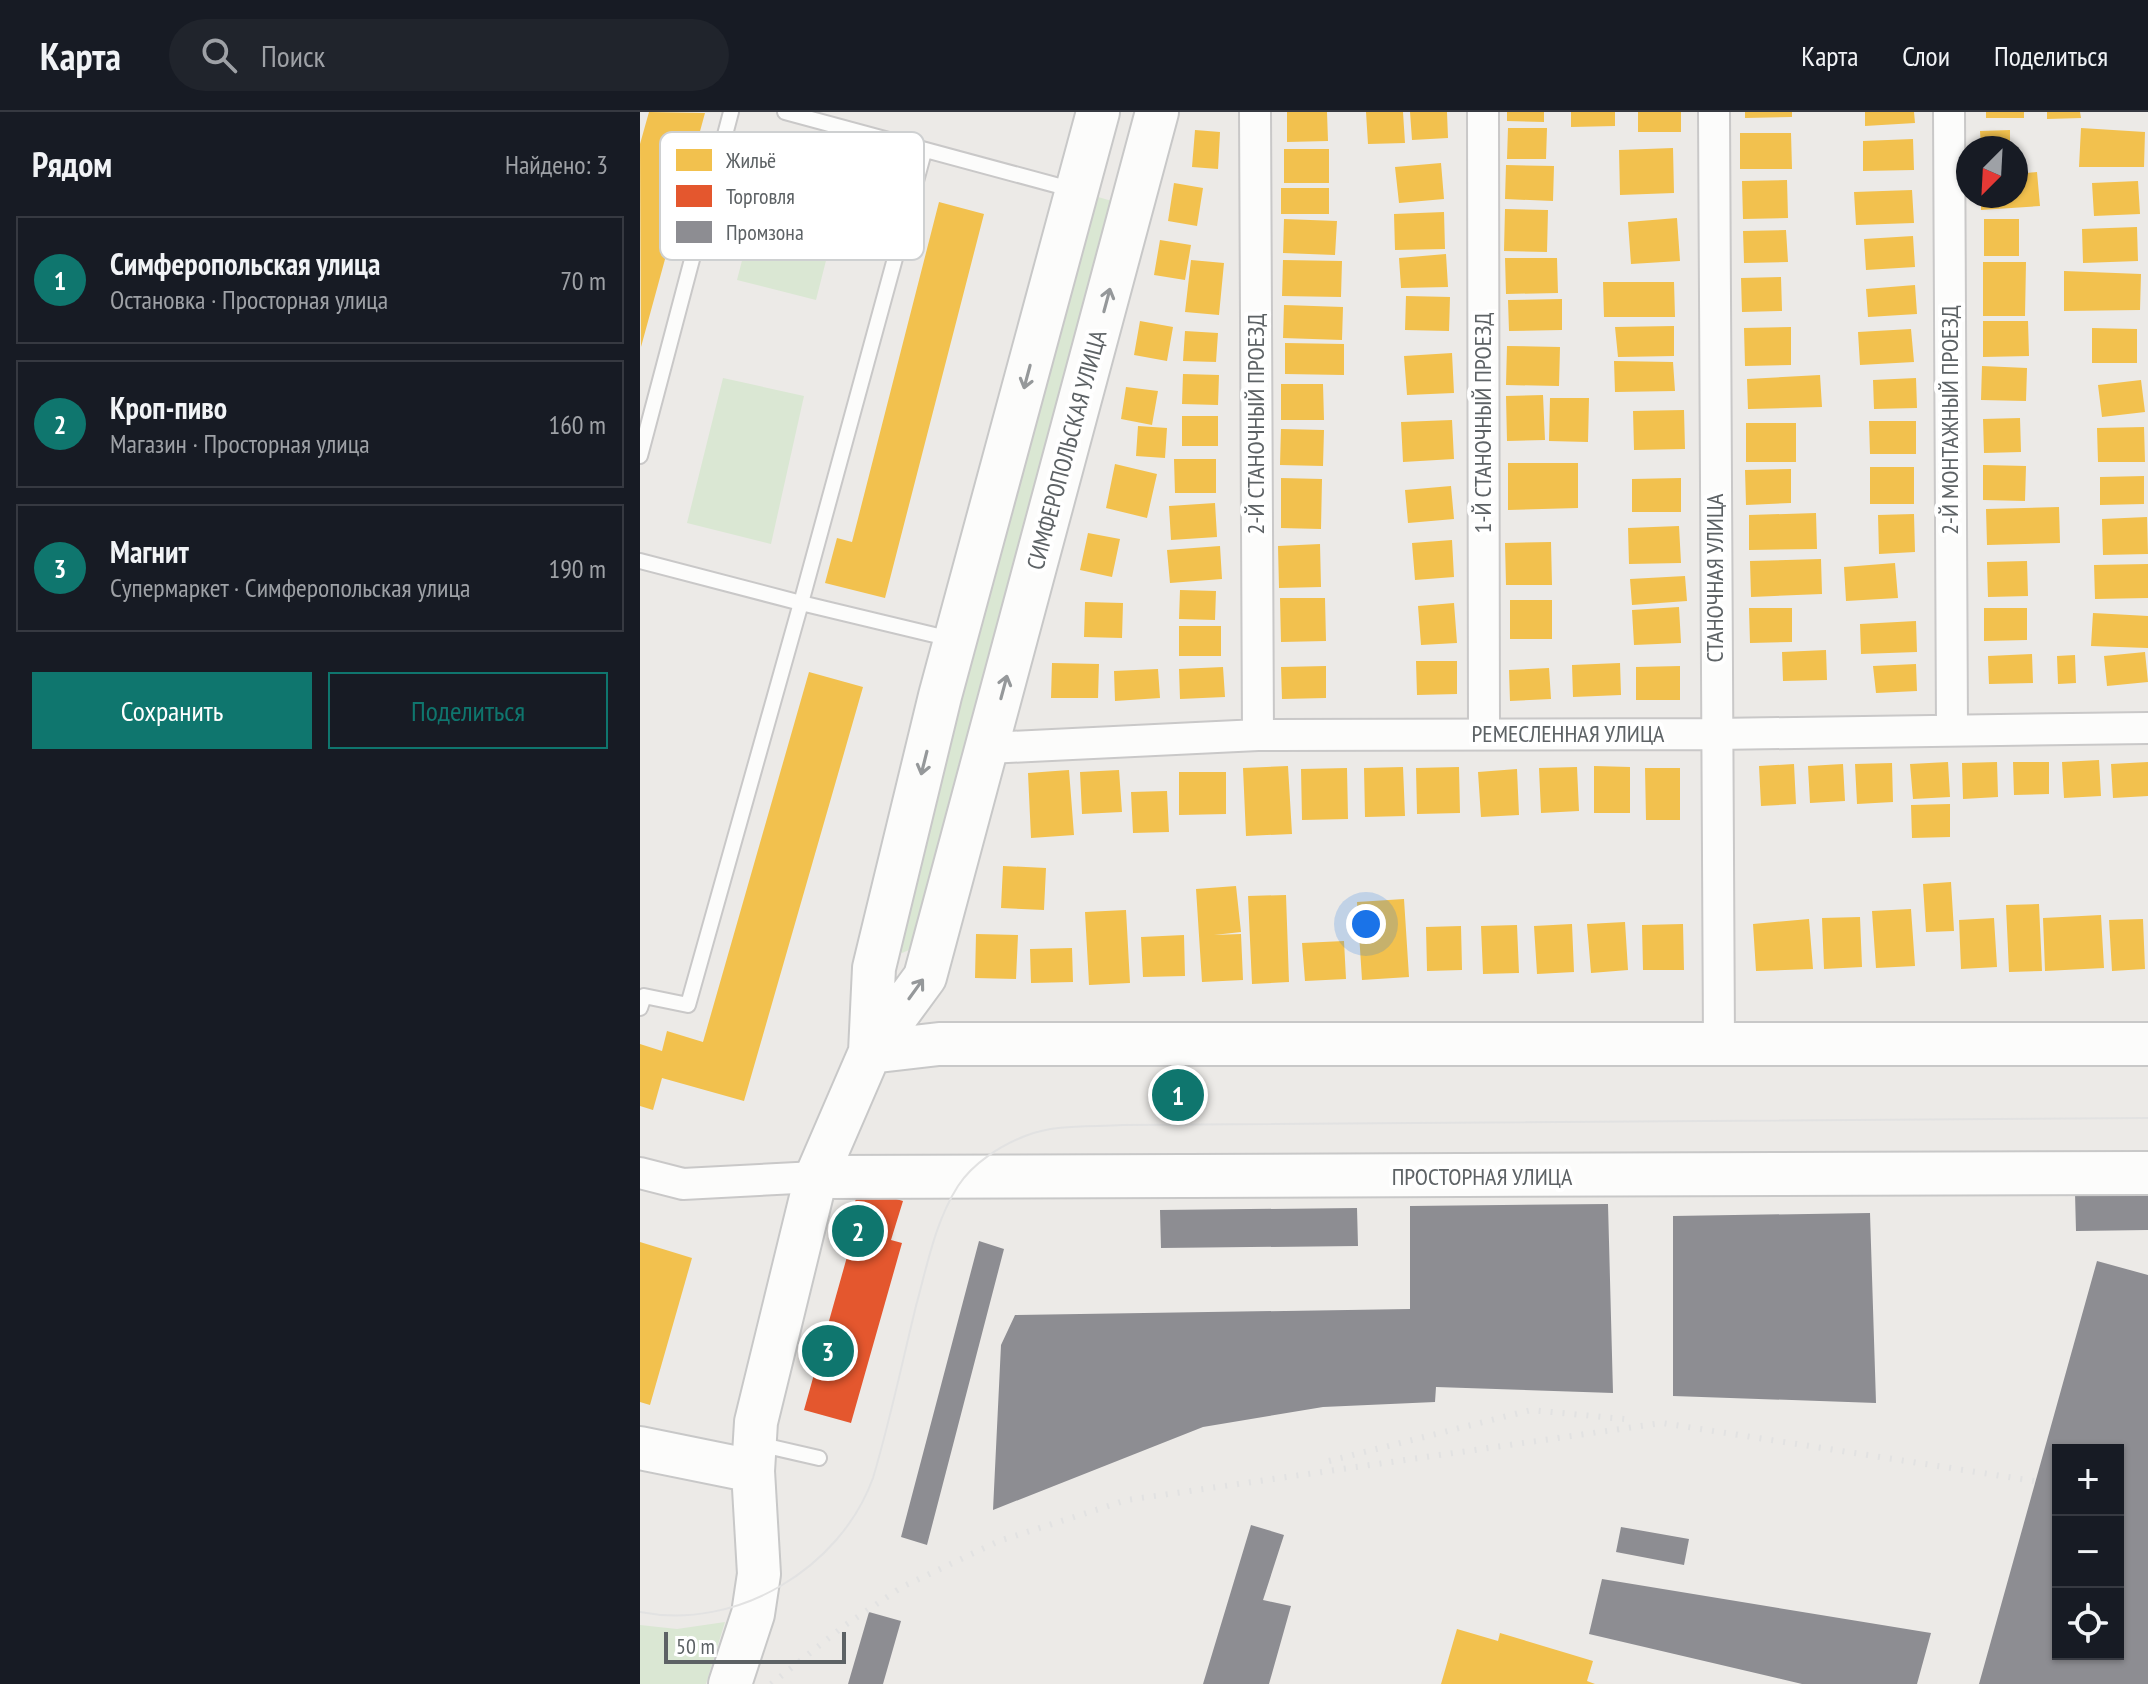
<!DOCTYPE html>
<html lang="ru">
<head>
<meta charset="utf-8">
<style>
  :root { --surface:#171b24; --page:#20242c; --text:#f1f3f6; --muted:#9ea1a6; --line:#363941; --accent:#0f766e }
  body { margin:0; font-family:"PT Sans Narrow",sans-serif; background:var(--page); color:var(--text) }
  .controls { position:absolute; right:24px; bottom:24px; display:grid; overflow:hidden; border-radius:0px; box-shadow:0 2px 6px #0004 }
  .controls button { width:72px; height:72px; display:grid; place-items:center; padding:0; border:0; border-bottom:2px solid var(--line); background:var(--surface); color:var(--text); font:40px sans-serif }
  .compass { position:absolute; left:1316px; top:24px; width:72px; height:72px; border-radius:50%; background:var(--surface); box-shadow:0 2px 6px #0004; rotate:204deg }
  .scale { position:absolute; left:24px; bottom:20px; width:182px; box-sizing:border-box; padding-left:8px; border:4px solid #5d6265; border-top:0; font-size:22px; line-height:28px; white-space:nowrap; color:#5d6265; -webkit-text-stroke:6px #fff; paint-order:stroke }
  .you { position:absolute; left:726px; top:812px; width:28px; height:28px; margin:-20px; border:6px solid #fff; border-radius:50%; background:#1a73e8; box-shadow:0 0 0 12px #1a73e833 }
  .badge { display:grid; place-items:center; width:52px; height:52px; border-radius:50%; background:var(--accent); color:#fff; font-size:26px; font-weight:700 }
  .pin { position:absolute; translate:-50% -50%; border:4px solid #fff; box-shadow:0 2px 8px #0006 }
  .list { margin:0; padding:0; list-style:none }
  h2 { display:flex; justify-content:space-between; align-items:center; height:104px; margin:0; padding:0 32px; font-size:34px }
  h2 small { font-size:26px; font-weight:400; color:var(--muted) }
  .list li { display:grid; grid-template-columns:52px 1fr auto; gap:24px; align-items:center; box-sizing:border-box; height:128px; margin:0 16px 16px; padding:0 16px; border:2px solid var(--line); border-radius:0px }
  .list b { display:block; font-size:30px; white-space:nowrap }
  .list p { margin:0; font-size:26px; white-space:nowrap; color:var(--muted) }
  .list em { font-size:26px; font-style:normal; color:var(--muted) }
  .actions { display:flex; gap:16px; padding:24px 32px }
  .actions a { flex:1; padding:18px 0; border:2px solid var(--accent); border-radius:0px; text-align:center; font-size:28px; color:var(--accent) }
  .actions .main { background:var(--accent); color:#fff }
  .icon { flex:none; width:44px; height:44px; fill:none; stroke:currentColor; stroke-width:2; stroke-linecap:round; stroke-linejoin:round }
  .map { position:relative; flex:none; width:1508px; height:1572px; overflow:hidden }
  header { display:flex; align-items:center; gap:48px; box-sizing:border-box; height:112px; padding:0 40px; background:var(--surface); border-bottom:2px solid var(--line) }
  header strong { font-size:38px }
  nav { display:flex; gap:44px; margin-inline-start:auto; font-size:28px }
  .search { width:560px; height:72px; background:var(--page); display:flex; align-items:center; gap:20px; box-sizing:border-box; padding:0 28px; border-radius:44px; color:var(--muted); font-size:30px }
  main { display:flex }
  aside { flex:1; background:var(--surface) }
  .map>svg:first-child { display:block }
  .green { fill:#dae7d3 }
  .homes { fill:#f2c14e }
  .shops { fill:#e4572e }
  .industry { fill:#8d8d92; fill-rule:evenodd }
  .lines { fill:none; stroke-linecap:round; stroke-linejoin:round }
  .lane-casing { stroke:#c9c8c8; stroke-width:18 }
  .street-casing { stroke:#c9c8c8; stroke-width:34 }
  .secondary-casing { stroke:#c8c8c8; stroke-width:46 }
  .lane { stroke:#fcfcfb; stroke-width:14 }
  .street { stroke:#fcfcfb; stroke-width:30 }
  .secondary { stroke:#fcfcfb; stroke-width:42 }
  .tram { stroke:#e2e2e2; stroke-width:2 }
  .rail { stroke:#e2e2e2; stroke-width:6; stroke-dasharray:2 10; stroke-linecap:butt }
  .oneway { stroke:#95989a }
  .labels { text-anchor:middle; stroke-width:8; stroke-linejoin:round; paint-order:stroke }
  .street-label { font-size:24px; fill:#5d6265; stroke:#fff }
  .key { fill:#fff; stroke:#ced0d1; stroke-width:2 }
  .key-label { font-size:22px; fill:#5d6265 }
</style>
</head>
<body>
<header>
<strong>Карта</strong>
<div class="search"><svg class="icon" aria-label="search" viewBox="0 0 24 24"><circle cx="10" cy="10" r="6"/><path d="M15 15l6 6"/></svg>Поиск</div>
<nav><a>Карта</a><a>Слои</a><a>Поделиться</a></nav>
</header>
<main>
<aside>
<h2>Рядом<small>Найдено: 3</small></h2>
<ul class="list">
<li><span class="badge">1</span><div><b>Симферопольская улица</b><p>Остановка · Просторная улица</p></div><em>70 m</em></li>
<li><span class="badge">2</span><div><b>Кроп-пиво</b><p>Магазин · Просторная улица</p></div><em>160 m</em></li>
<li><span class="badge">3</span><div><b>Магнит</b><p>Супермаркет · Симферопольская улица</p></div><em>190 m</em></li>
</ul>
<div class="actions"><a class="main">Сохранить</a><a>Поделиться</a></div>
</aside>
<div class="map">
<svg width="1508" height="1572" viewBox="0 0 1508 1572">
  <rect width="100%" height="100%" fill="#eceae7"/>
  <path class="green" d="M458,85l14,4 -196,746 -14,6 -11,-11 199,-734z
    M114,102l79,19 -17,67 -79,-20z
    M83,266l81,18 -33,148 -84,-21z
    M85,1510l-19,62h-66v-59l37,4z"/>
  <path class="homes" d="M9,0l56,1 -64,234 -1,-203z
    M647,0h40l1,29 -41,1z
    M726,0h37l2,31 -37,1z
    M770,0h37l1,26 -36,2z
    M867,0h37v10l-37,-1z
    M931,0h44v14l-44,1z
    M998,0h43v20h-43z
    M1105,0h47v5l-47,1z
    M1225,0h49l1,11 -50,3z
    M1346,0h38v6h-38z
    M1407,0h33l1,6 -34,1z
    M868,16h39l-1,31h-39z
    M1441,16l64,4 -1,35h-65z
    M555,18l25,2 -2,37 -26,-2z
    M1370,18v18h-29l-1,-17z
    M1100,21h51l1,36h-52z
    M1273,27l1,31 -51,1v-30z
    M1033,36l1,45 -54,2 -1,-45z
    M644,37h45v34h-45z
    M801,51l3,36 -45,4 -4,-36z
    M866,53l48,1 -1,35 -48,-2z
    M1397,60l3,34 -59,4v-14h35v-22z
    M1147,68l1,38 -45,1 -1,-38z
    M1498,69l2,33 -46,2 -2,-33z
    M534,71l29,5 -6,38 -29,-5z
    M641,76h48v26h-48z
    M1272,78l2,33 -58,2 -2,-33z
    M299,90l45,12 -99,384 -60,-15 12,-45 15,4z
    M865,97l43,1 -1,42 -43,-1z
    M804,100l1,37 -50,1 -1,-36z
    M1037,106l3,43 -49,3 -3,-42z
    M644,107l53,2 -2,34 -52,-2z
    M1344,107h35v37h-35z
    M1497,115l1,34 -55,2 -1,-34z
    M1146,118l2,32 -44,1 -1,-32z
    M1273,124l2,31 -49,3 -2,-31z
    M520,128l31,5 -6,35 -31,-5z
    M806,142l2,33 -47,1 -2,-30z
    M865,146h52l1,35 -52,1z
    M551,148l33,3 -5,52 -34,-3z
    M643,148l59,1 -1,36 -59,-1z
    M1343,150h43l-1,54h-42z
    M1424,159l77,3 -1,36 -76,1z
    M1141,165l1,34 -40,1 -1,-34z
    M963,170h71l1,35h-71z
    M1275,173l2,29 -49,3 -2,-28z
    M766,184l44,1 -1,34 -44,-1z
    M922,187v31l-53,1 -1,-31z
    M644,193l59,2 -1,33 -59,-2z
    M500,209l33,6 -6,34 -33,-6z
    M1343,209h45l1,35 -46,1z
    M1034,214v30l-56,1 -3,-30z
    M1151,215v38l-46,1 -1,-38z
    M1452,216l45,1v34h-45z
    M1271,217l3,33 -54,3 -2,-33z
    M545,219l33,2 -2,29 -33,-1z
    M645,231l59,1v31l-59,-1z
    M867,234l53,1 -1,39 -53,-1z
    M812,241l2,40 -47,2 -3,-39z
    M974,249l59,1 2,29 -60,1z
    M1342,254l45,2 -1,33 -45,-1z
    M543,262l36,1 -1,30 -36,-1z
    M1180,263l2,32 -74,2 -1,-30z
    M1276,266l1,30 -43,1 -1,-29z
    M1501,268l4,32 -43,5 -4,-32z
    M641,272h42l1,36h-43z
    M486,275l32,4 -6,34 -31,-6z
    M903,283l2,45 -38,1 -1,-45z
    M910,286h39l-1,44 -39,-1z
    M1044,298l1,39 -51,1 -1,-39z
    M542,304h36v30h-36z
    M1380,306l1,34 -37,1 -1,-34z
    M812,308l2,39 -51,3 -2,-40z
    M1229,309h47v33h-46z
    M1106,311h50v39h-50z
    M498,314l29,2 -2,30 -29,-2z
    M1504,315l1,35h-47l-1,-34z
    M641,317l43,1 -1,36 -43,-1z
    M534,347h42v34h-41z
    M868,351h70v45l-70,2z
    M475,352l42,10 -10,44 -41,-10z
    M1343,353l43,1 -1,35 -42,-1z
    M1230,355h44v37h-44z
    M1151,357v34l-45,2 -1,-35z
    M1504,364v28l-44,1v-28z
    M641,366l41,1 -1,50 -40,-1z
    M1041,366v34h-49v-33z
    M811,374l3,33 -46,4 -3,-33z
    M575,391l2,34 -46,3 -2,-34z
    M1419,395l1,36 -73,2 -1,-36z
    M1176,401l1,36 -68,1v-35z
    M1274,402l1,38 -36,2 -1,-39z
    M1507,405l1,37 -45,1 -1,-36z
    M1039,414l2,37 -52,1 -1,-36z
    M448,421l32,6 -8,38 -32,-7z
    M812,428l2,37 -39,3 -3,-37z
    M911,430l1,43h-46l-1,-42z
    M680,432l1,43 -42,1 -1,-42z
    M580,434l2,33 -52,4 -3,-33z
    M1181,447l1,35 -71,3 -1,-36z
    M1387,449l1,35 -40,1 -1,-35z
    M1255,451l3,35 -52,3 -2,-34z
    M1508,452v34l-53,1 -1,-34z
    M1045,464l2,25 -55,4 -2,-26z
    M540,478l36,1 -1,29 -36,-1z
    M640,486h45l1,43 -45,1z
    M870,488h42v39h-42z
    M445,490l38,1 -1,35 -38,-1z
    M814,491l3,40 -36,2 -3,-39z
    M1039,495l2,36 -47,2 -2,-35z
    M1109,496h43v34l-42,1z
    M1344,496h43v32l-43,1z
    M1453,501l55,3v32l-57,-2z
    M1276,509l1,31 -56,2 -1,-30z
    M539,514h42v30h-42z
    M1186,538l1,30 -44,1 -1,-29z
    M1505,540l3,30 -41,4 -3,-30z
    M1392,542l1,29 -44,1 -1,-28z
    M1435,543l1,28 -18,1 -1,-28z
    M776,549h41v33l-40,1z
    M412,551l47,1 -1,34h-47z
    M980,551l1,32 -48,2 -1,-32z
    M1276,552l1,27 -41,2 -3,-27z
    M686,554v32l-44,1 -1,-32z
    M1040,554v34h-44v-33z
    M583,555l2,30 -45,2 -1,-30z
    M909,556l2,31 -41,2 -1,-31z
    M518,557l2,29 -45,3 -1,-30z
    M169,560l54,15 -119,414 -82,-23 -9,32 -13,-4v-62l22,7 5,-20 36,11z
    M1459,648l2,36 -37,2 -2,-36z
    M1308,650l2,35 -37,2 -3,-35z
    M1357,650l1,35 -35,2 -1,-36z
    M1373,650h36v32l-35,1z
    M1508,650v34l-35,2 -2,-34z
    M1252,651l1,39 -36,2 -2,-40z
    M1154,652l2,40 -35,2 -2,-40z
    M1203,652l2,37 -35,2 -2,-37z
    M648,654l4,68 -46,2 -3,-68z
    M954,654l36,1v46h-36z
    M763,655l2,49 -40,1 -1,-49z
    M819,655l1,46 -43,1 -1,-46z
    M937,655l2,44 -38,2 -2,-45z
    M707,656l1,51 -46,1 -1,-51z
    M1005,656h35v52h-34z
    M877,657l2,46 -38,2 -3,-45z
    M429,658l5,65 -43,3 -3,-65z
    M479,658l3,42 -40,2 -2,-42z
    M539,660h47v42l-47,1z
    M527,679l2,41 -36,1 -2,-41z
    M1310,692v33l-38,1 -1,-33z
    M363,754l43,2 -2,42 -43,-2z
    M1311,770l3,49 -28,1 -3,-48z
    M596,774l5,46 -27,3 27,-1 2,46 -41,2 -6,-93z
    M646,783l3,87 -37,2 -4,-88z
    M764,787l5,78 -47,3 -5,-78z
    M1399,792l3,67 -33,1 -3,-67z
    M1271,797l4,57 -39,2 -4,-57z
    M486,798l4,73 -41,2 -4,-73z
    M1461,803l3,53 -59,3 -2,-53z
    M1220,805l2,50 -38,2 -2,-51z
    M1354,806l3,49 -36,2 -2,-49z
    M1169,807l4,50 -57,2 -3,-47z
    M1503,807l2,50 -33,2 -3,-51z
    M985,810l3,48 -37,3 -4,-49z
    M932,812l2,48 -37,2 -3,-48z
    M1043,812l1,46h-41l-1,-45z
    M877,813l2,48 -36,1 -2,-48z
    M821,814l1,44 -35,1 -1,-44z
    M336,822l42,1 -2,44 -41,-1z
    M544,823l1,41 -42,1 -2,-40z
    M704,829l2,38 -41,2 -3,-38z
    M432,836l1,34 -42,1 -1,-34z
    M0,1130l52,16 -42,147 -10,-3z
    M817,1517l41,12 2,-8 93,28 -6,20 8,3h-154z"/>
  <path class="shops" d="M219,1076l44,13 -12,39 11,3 -51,180 -47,-13 48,-171 -7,-2z"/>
  <path class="industry" d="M1508,1080v38l-72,1 -1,-38z
    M968,1092l5,189 -177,-6 -1,15 -112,5 -120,20 -210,83 8,-165 14,-30 395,-6v-103z
    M717,1096l1,38 -197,2 -1,-38z
    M1230,1101l6,190 -203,-7v-180z
    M339,1129l25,8 -77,296 -26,-8z
    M1457,1149l51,14v409h-169zM1418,1338h60v204h-60z
    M611,1413l33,10 -21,65 28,6 -22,78h-66z
    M981,1415l68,12 -5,26 -68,-13z
    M962,1467l329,54 -14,51h-115l-213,-50z
    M229,1500l32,9 -18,63h-35z"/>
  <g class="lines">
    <defs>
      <path id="lane" d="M145,0l289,78
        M0,344l91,-344
        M0,449l161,42 123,-451
        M0,896l4,-12 44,9 113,-402 150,36
        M118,1332l61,14"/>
      <path id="street" d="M615,0l3,623
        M843,0l1,622
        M1074,0l5,931
        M1309,0l3,616
        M348,636l270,-13 458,-1 432,-6
        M0,1061l43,11 133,-7"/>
      <path id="secondary" d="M230,940l69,-8h1209
        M230,940l4,-84 66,-272 158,-584
        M176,1065l1332,-4
        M0,1336l113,23
        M90,1572l23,-70 6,-40 -6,-103 3,-49 60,-245 54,-125 55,-75 232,-865"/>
    </defs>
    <use href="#lane" class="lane-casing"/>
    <use href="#street" class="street-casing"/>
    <use href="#secondary" class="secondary-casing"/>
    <use href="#lane" class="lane"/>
    <use href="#street" class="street"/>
    <use href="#secondary" class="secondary"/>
    <path class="tram" d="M0,1500c96,19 200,-43 233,-134 17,-57 29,-115 43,-172 11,-40 19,-84 42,-120 15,-23 42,-40 67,-50 30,-12 65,-9 97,-11l1026,-7"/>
    <path class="rail" d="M689,1349l202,-51 103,10
      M131,1572l73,-58 58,-39 97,-46 128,-41 535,-77 372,58"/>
  </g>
  <defs><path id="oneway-shaft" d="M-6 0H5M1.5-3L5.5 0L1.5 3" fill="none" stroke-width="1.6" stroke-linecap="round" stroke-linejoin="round" transform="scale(2)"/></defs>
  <g class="oneway">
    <use href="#oneway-shaft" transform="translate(467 188) rotate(-75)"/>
    <use href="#oneway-shaft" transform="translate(387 265) rotate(105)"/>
    <use href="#oneway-shaft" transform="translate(364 575) rotate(-75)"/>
    <use href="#oneway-shaft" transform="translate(284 651) rotate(104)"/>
    <use href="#oneway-shaft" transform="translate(276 877) rotate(-54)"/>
  </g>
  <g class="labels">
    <g class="street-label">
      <text transform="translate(1310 308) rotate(-90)" y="8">2-Й МОНТАЖНЫЙ ПРОЕЗД</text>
      <text transform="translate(843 311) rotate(-90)" y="8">1-Й СТАНОЧНЫЙ ПРОЕЗД</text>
      <text transform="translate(616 312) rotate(-90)" y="8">2-Й СТАНОЧНЫЙ ПРОЕЗД</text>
      <text transform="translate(427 338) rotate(-75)" y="8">СИМФЕРОПОЛЬСКАЯ УЛИЦА</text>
      <text transform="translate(1075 466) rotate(-90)" y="8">СТАНОЧНАЯ УЛИЦА</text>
      <text x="928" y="630">РЕМЕСЛЕННАЯ УЛИЦА</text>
      <text x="842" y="1073">ПРОСТОРНАЯ УЛИЦА</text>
    </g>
  </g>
  <rect x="20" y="20" width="264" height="128" rx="12" class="key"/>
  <rect x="36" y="37" width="36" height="22" fill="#f2c14e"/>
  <rect x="36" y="73" width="36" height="22" fill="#e4572e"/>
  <rect x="36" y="109" width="36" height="22" fill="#8d8d92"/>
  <g class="key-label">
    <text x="86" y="56">Жильё</text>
    <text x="86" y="92">Торговля</text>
    <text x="86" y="128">Промзона</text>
  </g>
</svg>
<div class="controls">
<button>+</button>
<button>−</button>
<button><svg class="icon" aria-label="locate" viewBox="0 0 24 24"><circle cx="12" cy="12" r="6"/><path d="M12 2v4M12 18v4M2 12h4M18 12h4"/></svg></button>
</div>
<svg class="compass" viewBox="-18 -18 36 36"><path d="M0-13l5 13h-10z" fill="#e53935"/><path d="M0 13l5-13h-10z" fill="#9ea1a6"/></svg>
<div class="scale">50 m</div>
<div class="you"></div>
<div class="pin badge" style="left:538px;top:983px">1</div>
<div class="pin badge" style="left:218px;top:1119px">2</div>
<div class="pin badge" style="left:188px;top:1239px">3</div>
</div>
</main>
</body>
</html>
